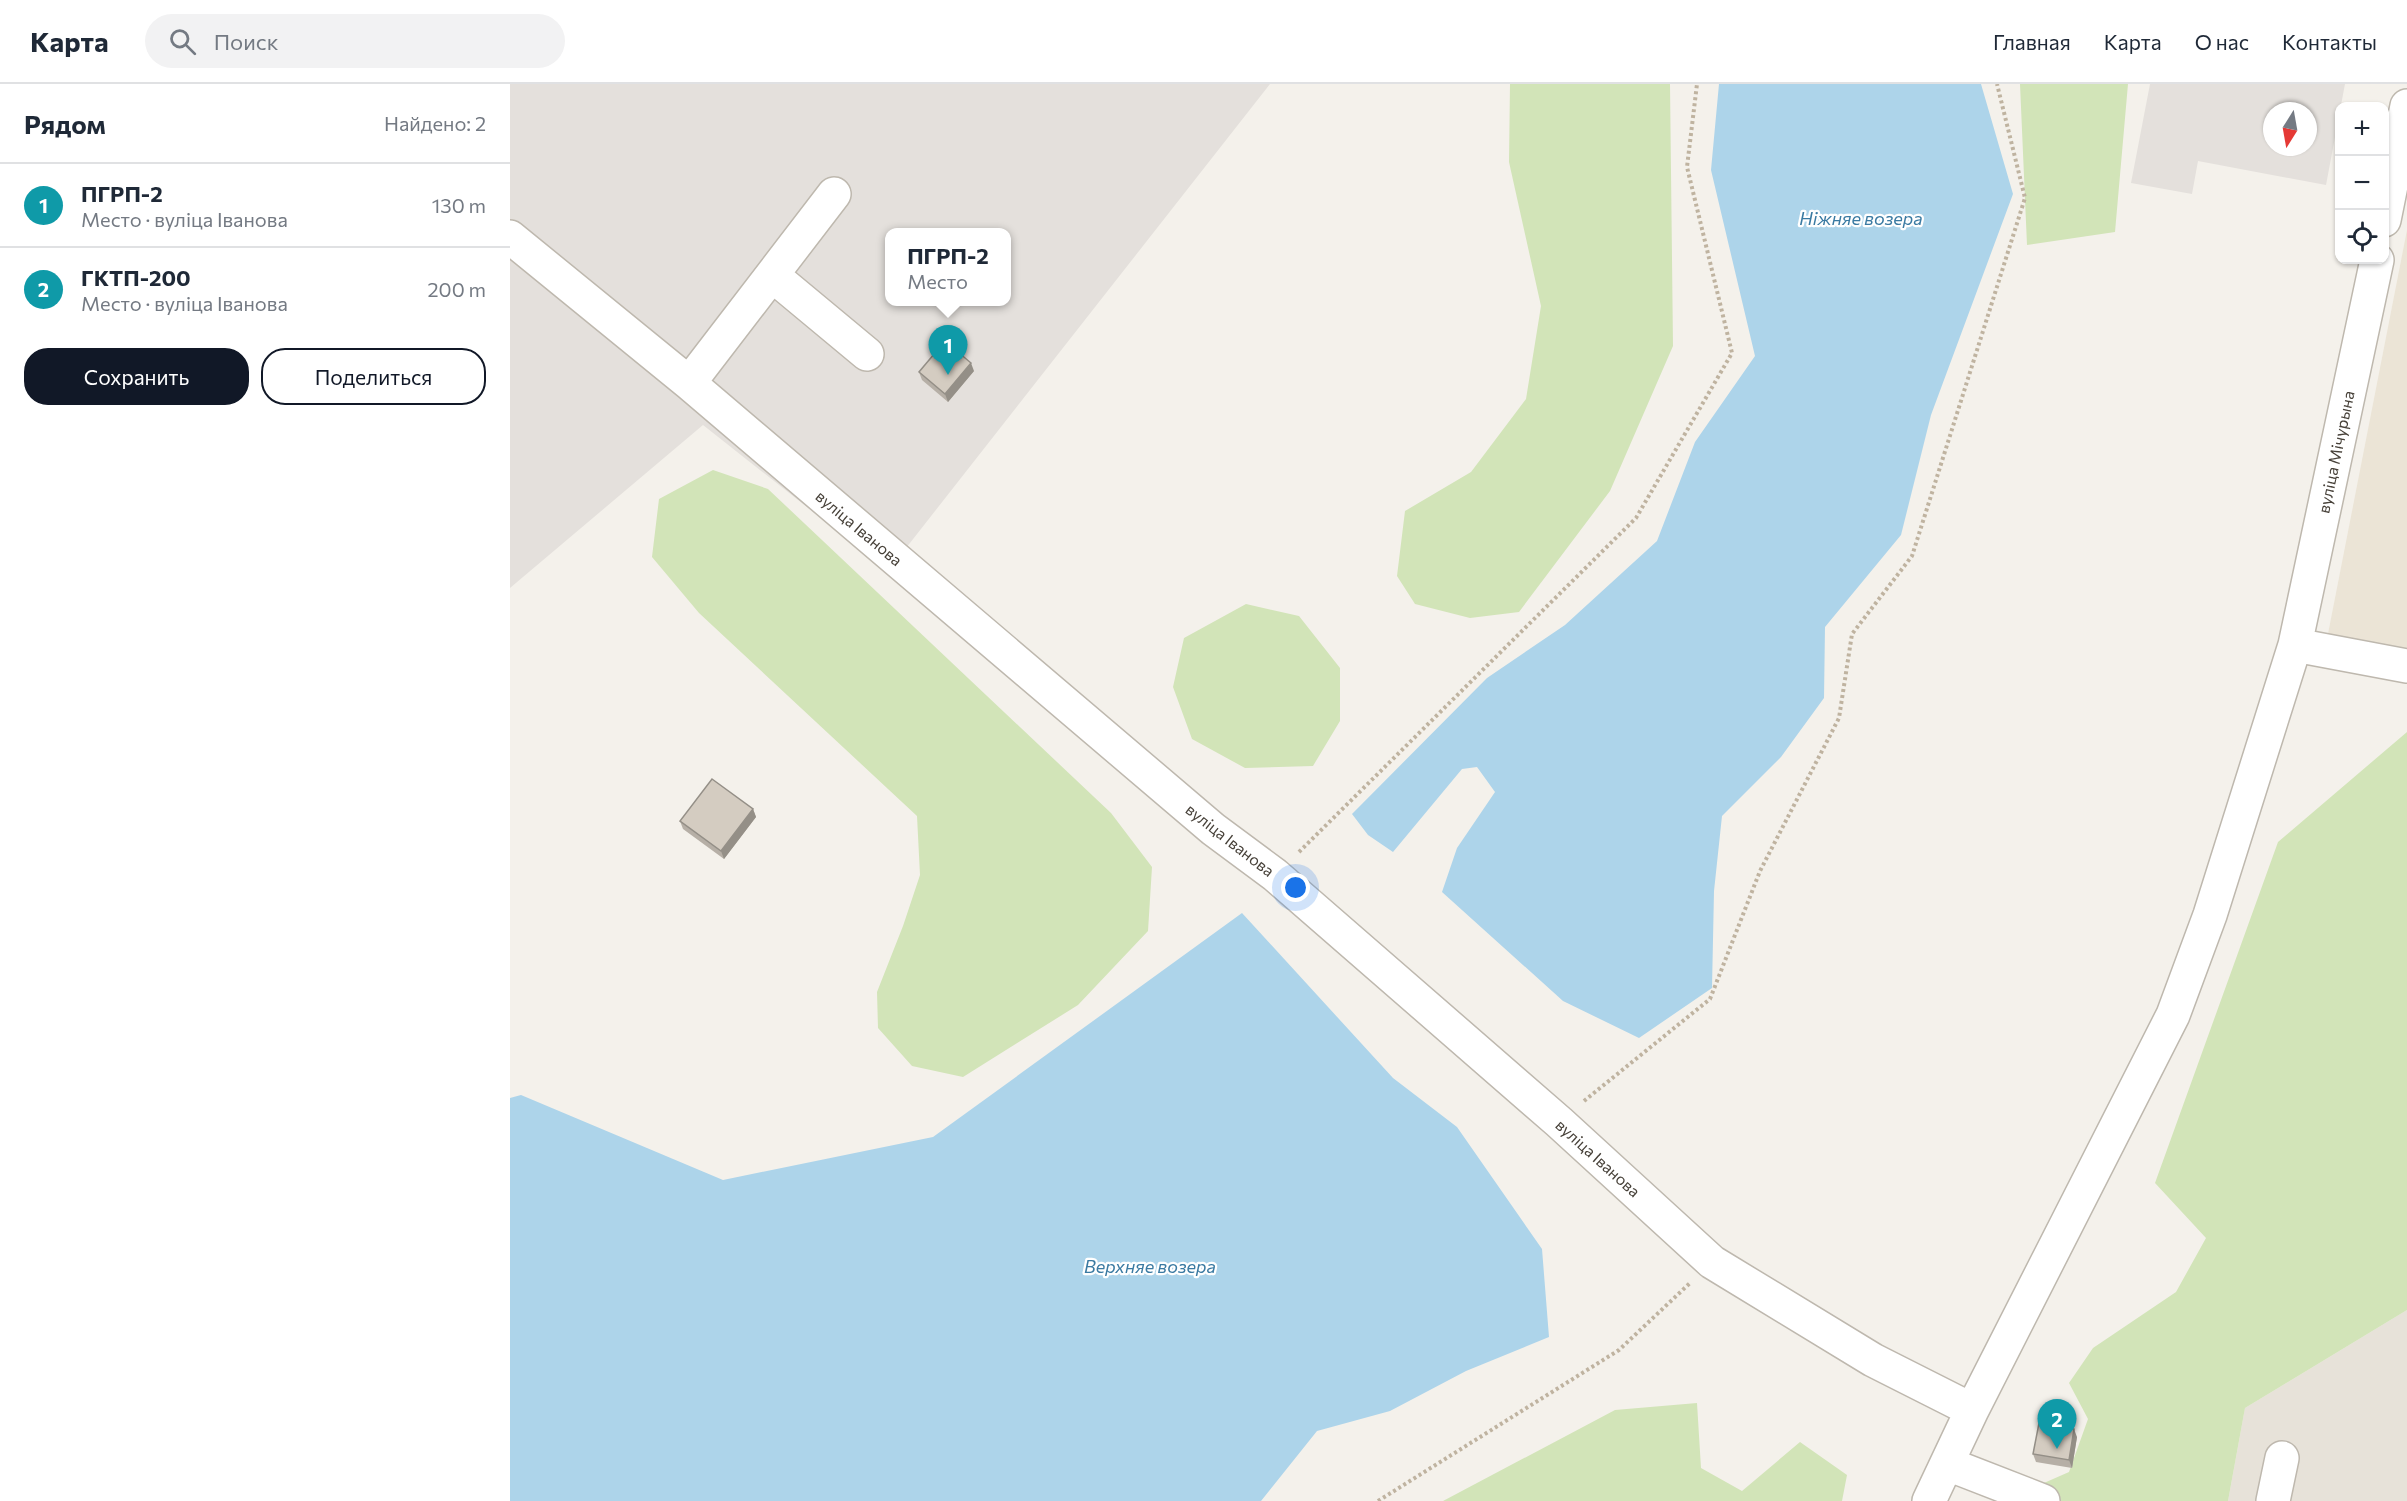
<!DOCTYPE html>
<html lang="ru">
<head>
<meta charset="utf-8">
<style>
  :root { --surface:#fff; --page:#f2f2f3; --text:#1f2937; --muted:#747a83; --line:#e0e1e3; --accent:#111827 }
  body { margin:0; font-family:Commissioner,sans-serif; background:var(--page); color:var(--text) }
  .controls { position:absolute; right:18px; top:18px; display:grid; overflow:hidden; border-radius:12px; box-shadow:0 2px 4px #0004 }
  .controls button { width:54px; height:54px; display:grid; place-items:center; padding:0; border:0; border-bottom:2px solid var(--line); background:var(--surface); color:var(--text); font:30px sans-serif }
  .compass { position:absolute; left:1753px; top:18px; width:54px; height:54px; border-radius:50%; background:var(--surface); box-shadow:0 2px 4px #0004; rotate:191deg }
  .you { position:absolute; left:786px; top:804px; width:21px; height:21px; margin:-15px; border:4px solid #fff; border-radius:50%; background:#1a73e8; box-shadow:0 0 0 9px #1a73e833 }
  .badge { display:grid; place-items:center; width:39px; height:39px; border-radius:50%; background:var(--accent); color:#fff; font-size:20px; font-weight:700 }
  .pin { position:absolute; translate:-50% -50px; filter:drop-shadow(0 2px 3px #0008) }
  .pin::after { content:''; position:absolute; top:32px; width:21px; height:18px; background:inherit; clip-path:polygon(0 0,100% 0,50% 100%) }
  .popup { position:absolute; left:375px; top:144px; width:126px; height:78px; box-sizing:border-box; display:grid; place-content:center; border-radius:12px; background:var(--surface); filter:drop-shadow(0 2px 4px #0005); font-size:20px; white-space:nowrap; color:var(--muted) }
  .popup b { font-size:22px; color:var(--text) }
  .popup::after { content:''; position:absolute; left:50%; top:100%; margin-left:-12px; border:12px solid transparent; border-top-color:var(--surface) }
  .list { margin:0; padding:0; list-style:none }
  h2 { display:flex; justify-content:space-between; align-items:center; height:78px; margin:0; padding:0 24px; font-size:26px }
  h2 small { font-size:20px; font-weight:400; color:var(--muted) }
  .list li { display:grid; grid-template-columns:39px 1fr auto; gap:18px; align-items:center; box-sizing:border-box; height:84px; padding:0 24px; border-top:2px solid var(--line) }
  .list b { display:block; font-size:22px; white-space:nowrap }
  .list p { margin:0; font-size:20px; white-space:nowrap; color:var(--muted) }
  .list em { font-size:20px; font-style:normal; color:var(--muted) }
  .actions { display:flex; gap:12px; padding:18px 24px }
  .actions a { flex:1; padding:14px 0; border:2px solid var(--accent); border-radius:24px; text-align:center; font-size:21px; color:var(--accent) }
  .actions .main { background:var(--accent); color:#fff }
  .icon { flex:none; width:33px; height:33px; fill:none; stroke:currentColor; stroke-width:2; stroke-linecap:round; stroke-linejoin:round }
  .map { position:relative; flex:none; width:1897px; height:1417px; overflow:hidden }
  header { display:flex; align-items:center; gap:36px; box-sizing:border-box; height:84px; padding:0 30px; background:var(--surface); border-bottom:2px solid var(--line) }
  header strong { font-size:28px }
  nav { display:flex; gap:33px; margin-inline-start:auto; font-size:21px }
  .search { width:420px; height:54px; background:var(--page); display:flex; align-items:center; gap:15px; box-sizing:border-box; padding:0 21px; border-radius:33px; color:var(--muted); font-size:22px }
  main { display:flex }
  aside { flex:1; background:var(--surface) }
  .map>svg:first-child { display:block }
  .residential { fill:#e7e2d9 }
  .industrial { fill:#e4e0dc; fill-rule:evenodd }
  .education { fill:#ebe4d6 }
  .green { fill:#d2e4b8 }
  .water { fill:#add4ea }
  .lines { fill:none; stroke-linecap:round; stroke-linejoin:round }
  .minor-casing { stroke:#beb8ae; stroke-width:36 }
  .path { stroke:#bfb3a0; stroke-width:4; stroke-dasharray:3 3; stroke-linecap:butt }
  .minor { stroke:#fff; stroke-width:33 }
  .wall { fill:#b6afa6 }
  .shaded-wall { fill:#948f87 }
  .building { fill:#d4ccc1; stroke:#948f87; stroke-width:1.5 }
  .labels { text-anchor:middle; stroke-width:4.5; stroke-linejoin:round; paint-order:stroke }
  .street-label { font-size:16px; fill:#474139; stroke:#fff }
  .water-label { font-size:18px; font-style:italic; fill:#3a7aa2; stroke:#fff }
</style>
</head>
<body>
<header>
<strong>Карта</strong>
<div class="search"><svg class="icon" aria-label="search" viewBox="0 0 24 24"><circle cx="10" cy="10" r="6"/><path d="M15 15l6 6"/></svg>Поиск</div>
<nav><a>Главная</a><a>Карта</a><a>О нас</a><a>Контакты</a></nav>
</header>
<main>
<aside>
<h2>Рядом<small>Найдено: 2</small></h2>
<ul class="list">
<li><span class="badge" style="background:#0f9aa8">1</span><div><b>ПГРП-2</b><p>Место · вуліца Іванова</p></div><em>130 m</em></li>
<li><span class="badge" style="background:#0f9aa8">2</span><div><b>ГКТП-200</b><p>Место · вуліца Іванова</p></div><em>200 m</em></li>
</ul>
<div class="actions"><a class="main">Сохранить</a><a>Поделиться</a></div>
</aside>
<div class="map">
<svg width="1897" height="1417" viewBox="0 0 1897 1417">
  <rect width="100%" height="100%" fill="#f4f1eb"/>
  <path class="residential" d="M1897,1226v191h-179l17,-93z"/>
  <path class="industrial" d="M0,0h760l-382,487 -185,-146 -193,163zM380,148h116v70h-116z
    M1640,0h195l-19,101 -128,-24 -6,33 -61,-11zM1762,27h36v36h-36z"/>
  <path class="education" d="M1897,146v424l-80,-15z"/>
  <path class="green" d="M1000,0h160l3,262 -63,145 -91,121 -49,6 -55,-14 -18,-28 8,-65 66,-39 55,-73 15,-93 -32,-144z
    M1510,0h108l-13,148 -88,13z
    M203,386l55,19 343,324 41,54 -4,64 -70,74 -115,72 -51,-11 -34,-38 -1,-36 26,-66 17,-51 -3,-59 -218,-203 -47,-56 7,-58z
    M736,520l53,12 41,52v53l-27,45 -68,2 -53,-29 -19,-52 11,-49z
    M1897,648v578l-162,98 -17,93h-225l66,-29 19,-53 -19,-36 24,-35 83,-56 30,-54 -51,-55 123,-341z
    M1187,1319l4,65 41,23 58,-49 47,33 -5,26h-399l172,-91z"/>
  <path class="water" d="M1209,0h262l32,110 -82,221 -30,120 -76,92 -1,71 -43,59 -59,59 -8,75 -2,97 -73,50 -76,-37 -121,-109 15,-44 38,-56 -18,-25 -15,2 -69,83 -25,-17 -16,-21 135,-136 78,-53 92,-84 38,-99 60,-86 -44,-186z
    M732,829l151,165 64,49 85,122 7,88 -83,34 -76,40 -73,20 -56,70h-751v-403l11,-3 202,85 210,-43z"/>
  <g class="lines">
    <defs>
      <path id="minor" d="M1874,136l23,-114
        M0,153l179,146 524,446 62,46 284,247 153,140 161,98 99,50
        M262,191l95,79
        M179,299l145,-189
        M1785,561l112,21
        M1438,1380l95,37
        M1419,1417l43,-91 201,-395 37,-100 85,-270 82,-385
        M1763,1417l9,-43"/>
    </defs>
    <use href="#minor" class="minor-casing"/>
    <path class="path" d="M789,768l337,-334 96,-165 -45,-186 10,-83
      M1074,1017l126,-102 50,-128 79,-153 13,-84 60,-78 113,-358 -28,-114
      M868,1417l241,-151 71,-67"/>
    <use href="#minor" class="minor"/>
  </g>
  <path class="wall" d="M464,287l-26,31 -26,-22 -3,-8z
    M243,725l3,8 -32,42 -41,-30 -3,-8z
    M1567,1353l-5,31 -36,-6 -3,-8z"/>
  <path class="shaded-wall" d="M461,279l3,8 -26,31 -3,-8z
    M243,725l3,8 -32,42 -3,-8z
    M1564,1345l3,8 -5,31 -3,-8z"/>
  <path class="building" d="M435,257l26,22 -26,31 -26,-22z
    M202,695l41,30 -32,42 -41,-30z
    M1529,1339l35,6 -5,31 -36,-6z"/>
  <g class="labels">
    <g class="street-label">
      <text transform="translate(1826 368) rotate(-78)" y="6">вуліца Мічурына</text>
      <text transform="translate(349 444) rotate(40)" y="6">вуліца Іванова</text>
      <text transform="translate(720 756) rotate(38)" y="6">вуліца Іванова</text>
      <text transform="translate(1088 1074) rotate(42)" y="6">вуліца Іванова</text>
    </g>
    <g class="water-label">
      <text x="1351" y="141">Ніжняе возера</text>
      <text x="640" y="1189">Верхняе возера</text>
    </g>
  </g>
</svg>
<div class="controls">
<button>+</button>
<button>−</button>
<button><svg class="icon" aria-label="locate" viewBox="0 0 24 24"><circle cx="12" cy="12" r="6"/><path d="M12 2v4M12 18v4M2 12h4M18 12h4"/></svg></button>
</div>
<svg class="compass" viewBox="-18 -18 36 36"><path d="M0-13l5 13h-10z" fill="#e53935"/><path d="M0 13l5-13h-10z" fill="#747a83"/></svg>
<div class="you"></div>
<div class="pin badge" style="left:438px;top:291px;background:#0f9aa8">1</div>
<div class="popup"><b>ПГРП-2</b>Место</div>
<div class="pin badge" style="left:1547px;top:1365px;background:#0f9aa8">2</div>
</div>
</main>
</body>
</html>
